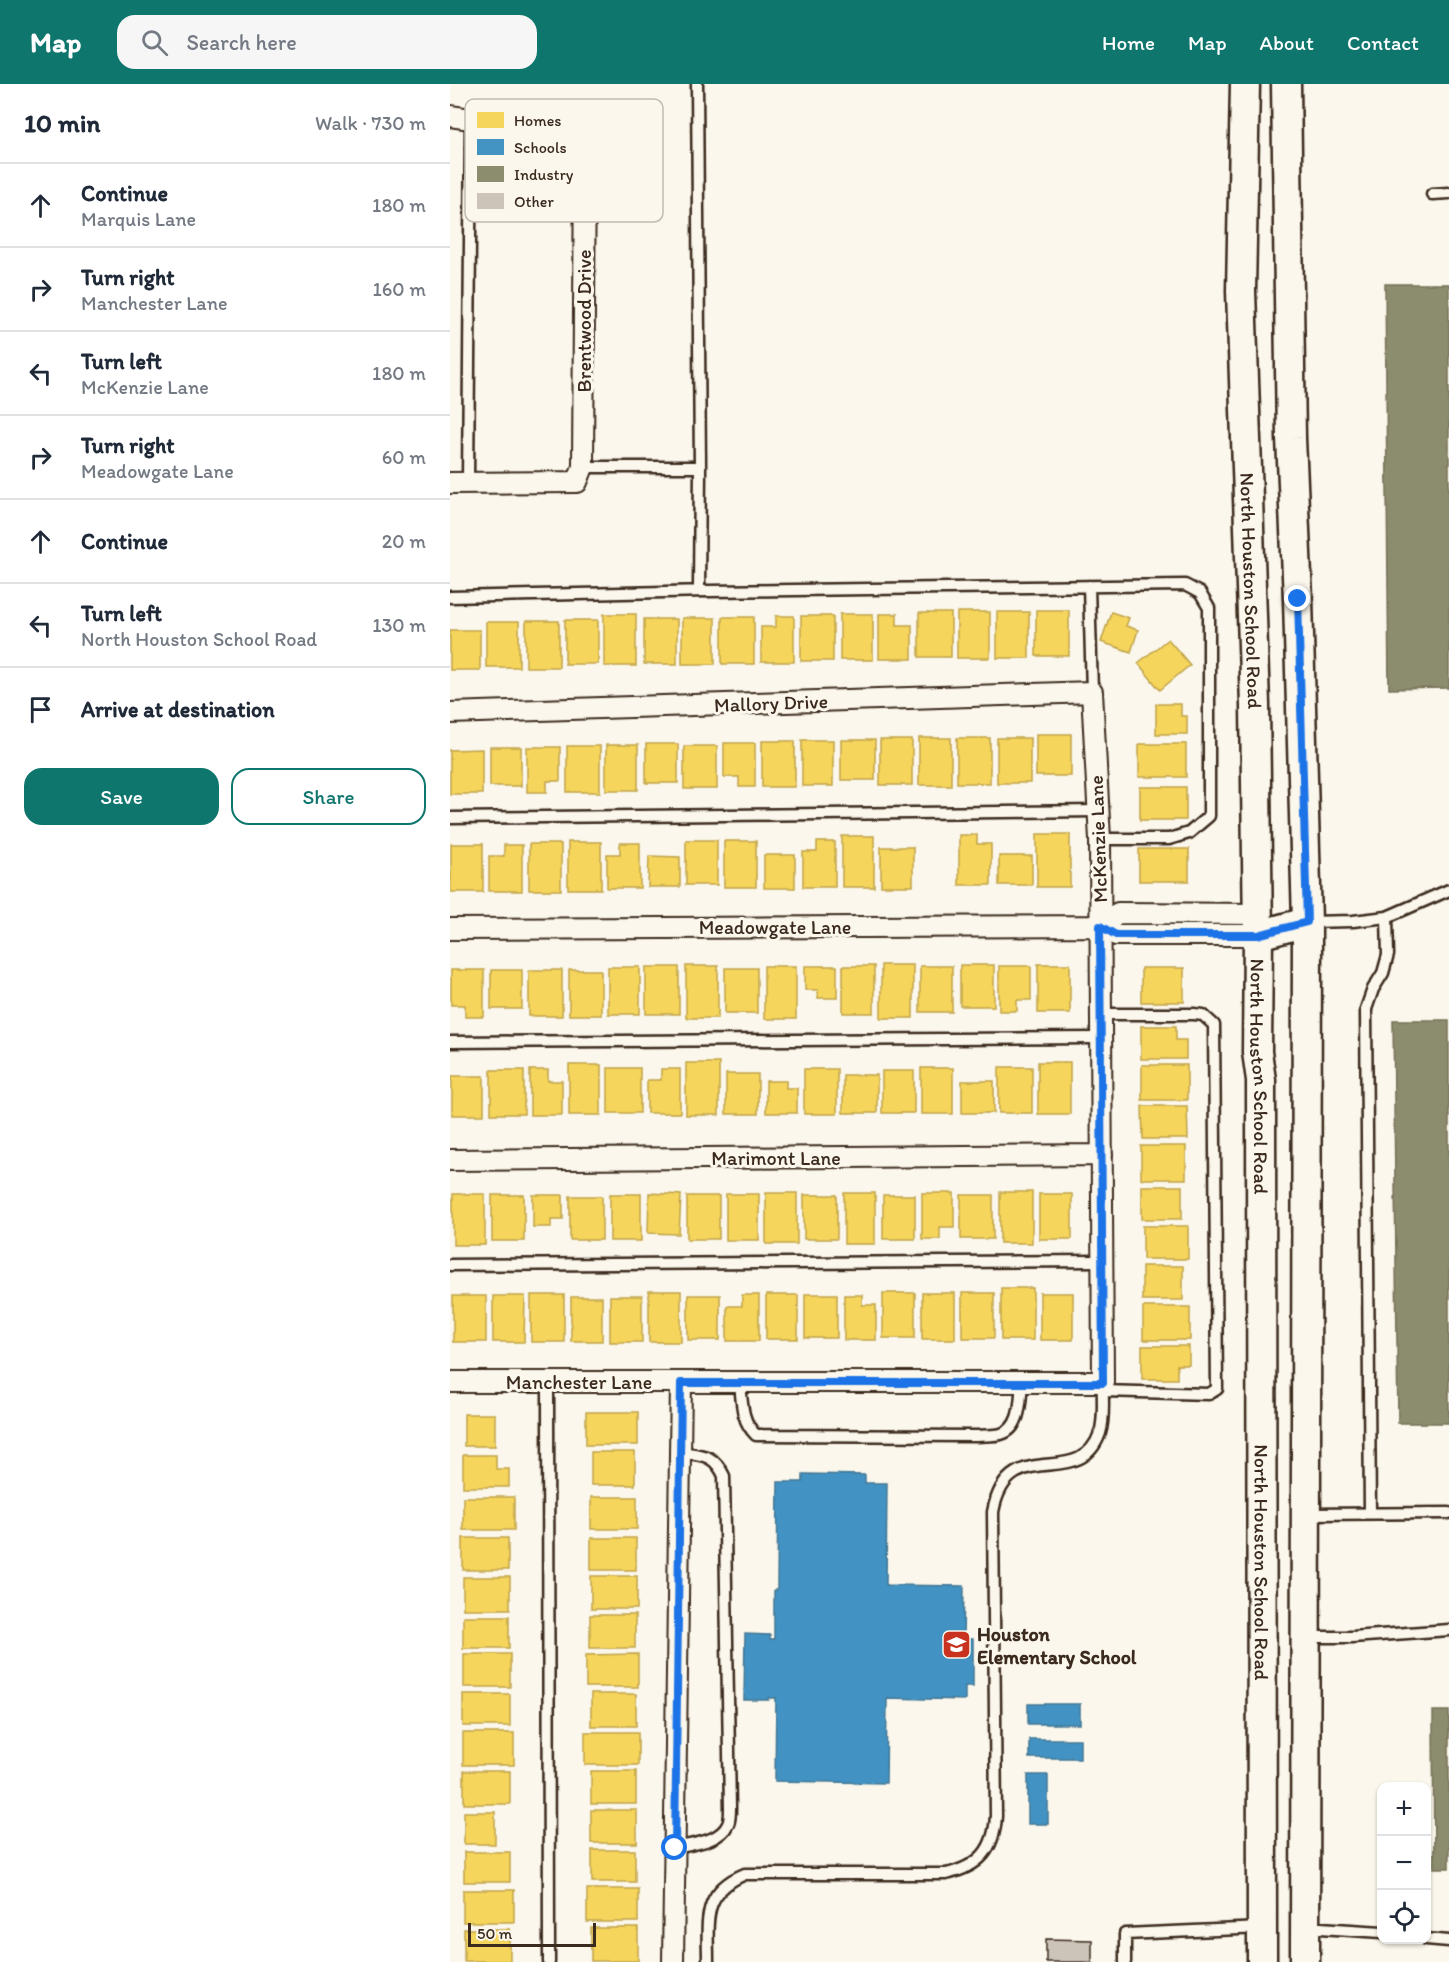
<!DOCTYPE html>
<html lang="en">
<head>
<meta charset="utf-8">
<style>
  :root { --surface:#fff; --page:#f6f6f7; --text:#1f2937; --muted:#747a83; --line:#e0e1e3; --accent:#0f766e }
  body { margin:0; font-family:Itim,sans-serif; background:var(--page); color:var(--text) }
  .controls { position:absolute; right:18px; bottom:18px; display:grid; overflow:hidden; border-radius:12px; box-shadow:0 2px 4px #0004 }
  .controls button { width:54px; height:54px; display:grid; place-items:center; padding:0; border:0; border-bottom:2px solid var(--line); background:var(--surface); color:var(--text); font:30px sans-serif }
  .scale { position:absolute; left:18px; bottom:15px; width:128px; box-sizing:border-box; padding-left:6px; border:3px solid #3b2a1e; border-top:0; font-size:16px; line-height:21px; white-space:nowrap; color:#3b2a1e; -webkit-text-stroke:4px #fbf7ec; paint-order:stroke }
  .stop { position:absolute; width:18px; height:18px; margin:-14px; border:4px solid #1a73e8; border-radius:50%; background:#fff }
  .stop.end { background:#1a73e8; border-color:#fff; box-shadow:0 2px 6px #0008 }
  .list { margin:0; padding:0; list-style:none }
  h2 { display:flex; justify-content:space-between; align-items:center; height:78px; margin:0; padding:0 24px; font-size:26px }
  h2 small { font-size:20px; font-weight:400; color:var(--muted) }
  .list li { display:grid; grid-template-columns:39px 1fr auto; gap:18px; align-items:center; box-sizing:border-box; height:84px; padding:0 24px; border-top:2px solid var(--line) }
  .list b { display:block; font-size:22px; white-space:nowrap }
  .list p { margin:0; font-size:20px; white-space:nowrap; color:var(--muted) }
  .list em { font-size:20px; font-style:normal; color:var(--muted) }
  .actions { display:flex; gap:12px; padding:18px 24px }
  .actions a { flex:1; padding:14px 0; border:2px solid var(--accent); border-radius:18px; text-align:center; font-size:21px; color:var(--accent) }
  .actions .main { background:var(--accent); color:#fff }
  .icon { flex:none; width:33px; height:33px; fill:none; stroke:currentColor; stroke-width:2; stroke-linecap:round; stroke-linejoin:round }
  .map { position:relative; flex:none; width:999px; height:1878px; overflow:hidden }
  header { display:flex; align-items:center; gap:36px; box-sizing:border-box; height:84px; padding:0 30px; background:var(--accent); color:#fff }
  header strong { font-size:28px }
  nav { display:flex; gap:33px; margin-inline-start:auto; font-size:21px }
  .search { width:420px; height:54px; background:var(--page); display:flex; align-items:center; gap:15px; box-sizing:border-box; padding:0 21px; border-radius:18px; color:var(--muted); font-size:22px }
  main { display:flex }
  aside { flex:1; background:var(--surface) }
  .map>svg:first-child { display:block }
  .homes { fill:#f6d55c; stroke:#bea249; stroke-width:1.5 }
  .schools { fill:#4393c3; stroke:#417492; stroke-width:1.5 }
  .industry { fill:#8c8c6e; stroke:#746f56; stroke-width:1.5 }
  .building { fill:#ccc4b9; stroke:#3b2a1e; stroke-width:1.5 }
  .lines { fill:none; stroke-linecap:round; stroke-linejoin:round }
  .lane-casing { stroke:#3b2a1e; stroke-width:15 }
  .street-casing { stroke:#3b2a1e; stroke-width:24 }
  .secondary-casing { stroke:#3b2a1e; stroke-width:33 }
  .lane { stroke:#fbf7ec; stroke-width:10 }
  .street { stroke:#fbf7ec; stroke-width:20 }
  .secondary { stroke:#fbf7ec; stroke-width:28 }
  .route { stroke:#1a73e8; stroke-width:8 }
  .labels { text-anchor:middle; stroke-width:6; stroke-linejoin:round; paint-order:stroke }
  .street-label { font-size:20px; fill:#3b2a1e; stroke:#fbf7ec }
  .poi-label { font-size:20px; font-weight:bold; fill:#3b2a1e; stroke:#fbf7ec; text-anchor:start }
  .key { fill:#fbf7ec; stroke:#c1baae; stroke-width:1.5 }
  .key-label { font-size:16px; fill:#3b2a1e }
</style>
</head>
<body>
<header>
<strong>Map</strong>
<div class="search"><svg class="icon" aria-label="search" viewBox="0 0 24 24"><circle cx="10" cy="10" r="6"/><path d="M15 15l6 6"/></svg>Search here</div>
<nav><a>Home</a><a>Map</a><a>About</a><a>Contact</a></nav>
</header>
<main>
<aside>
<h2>10 min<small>Walk · 730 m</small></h2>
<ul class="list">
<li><svg class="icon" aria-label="ahead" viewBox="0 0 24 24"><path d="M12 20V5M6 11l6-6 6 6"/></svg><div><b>Continue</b><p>Marquis Lane</p></div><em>180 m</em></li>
<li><svg class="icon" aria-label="right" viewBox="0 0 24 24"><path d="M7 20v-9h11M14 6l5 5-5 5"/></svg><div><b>Turn right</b><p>Manchester Lane</p></div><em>160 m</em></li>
<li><svg class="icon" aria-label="left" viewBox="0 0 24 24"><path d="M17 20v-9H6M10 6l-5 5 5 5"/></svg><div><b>Turn left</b><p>McKenzie Lane</p></div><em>180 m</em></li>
<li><svg class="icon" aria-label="right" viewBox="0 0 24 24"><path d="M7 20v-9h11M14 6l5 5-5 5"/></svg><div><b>Turn right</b><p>Meadowgate Lane</p></div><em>60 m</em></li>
<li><svg class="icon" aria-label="ahead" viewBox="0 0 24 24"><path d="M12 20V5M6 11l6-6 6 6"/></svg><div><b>Continue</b></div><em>20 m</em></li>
<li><svg class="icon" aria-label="left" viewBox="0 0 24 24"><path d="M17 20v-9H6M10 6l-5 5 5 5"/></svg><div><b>Turn left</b><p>North Houston School Road</p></div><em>130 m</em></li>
<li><svg class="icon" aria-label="arrive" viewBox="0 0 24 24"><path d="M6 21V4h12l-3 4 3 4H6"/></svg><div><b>Arrive at destination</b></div></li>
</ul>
<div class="actions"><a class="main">Save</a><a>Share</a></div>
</aside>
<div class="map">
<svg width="999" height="1878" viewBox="0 0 999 1878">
  <rect width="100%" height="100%" fill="#fbf7ec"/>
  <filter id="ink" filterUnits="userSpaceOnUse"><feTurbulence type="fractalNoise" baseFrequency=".0167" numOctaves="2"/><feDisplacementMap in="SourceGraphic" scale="12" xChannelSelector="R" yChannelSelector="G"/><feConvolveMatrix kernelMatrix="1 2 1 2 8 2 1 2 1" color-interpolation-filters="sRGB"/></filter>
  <g filter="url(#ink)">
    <path class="homes" d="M586,526h33v46h-33z
      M507,528h33v46h-33z
      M547,528h32v46h-32z
      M661,528l18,6 -3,8 12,4 -7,22 -30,-10z
      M469,529h32v44h-32z
      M154,530h32v52h-32z
      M390,530h33v46h-33z
      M429,530h18v11h15v34h-33z
      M326,532h18v46h-33v-35h15z
      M351,532h32v45h-32z
      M272,533h32v47h-32z
      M232,534h33v46h-33z
      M194,535h33v45h-33z
      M115,536h33v44h-33z
      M76,537h33v46h-33z
      M36,538h33v45h-33z
      M0,546h30v40h-30z
      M718,555l22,26 -30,25 -22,-27z
      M706,620h25v12h6v18h-31z
      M586,650h35v42h-35z
      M469,654h32v47h-32z
      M507,654h33v45h-33z
      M547,654h33v45h-33z
      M352,656h31v46h-31z
      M391,656h34v40h-34z
      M430,656h32v45h-32z
      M312,657h33v46h-33z
      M274,659h31v44h-16v-10h-15z
      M196,660h32v39h-32z
      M689,660h47v33h-47z
      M156,661h32v45h-32z
      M117,662h33v46h-33z
      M234,662h33v43h-33z
      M40,663h31v39h-31z
      M77,663h33v34h-13v11h-20z
      M32,665v45h-32v-44z
      M690,703h46v33h-46z
      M587,750h33v53h-33z
      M509,751h18v9h14v41h-32z
      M392,752h32v51h-32z
      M236,756h31v45h-31z
      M274,757h32v46h-32z
      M118,758h33v47h-33z
      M367,758h18v45h-32v-35h14z
      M170,759h20v45h-33v-34h13z
      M1,760h32v48h-32z
      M79,760h32v46h-32z
      M54,761h18v46h-33v-35h15z
      M431,763h32v39h-32z
      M689,765h50v32h-50z
      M314,771h31v33h-31z
      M199,772l31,1v30h-32z
      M549,772h33v29h-33z
      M588,880h32v49h-32z
      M431,881h32v53h-32z
      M510,881h34v41h-34z
      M236,882h32v52h-32z
      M314,882h32v53h-32z
      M355,882h32v32h-19v-8h-13z
      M393,882h31v47h-31z
      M470,882h32v46h-32z
      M549,882h32v34h-14v11h-18z
      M158,883h32v47h-32z
      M196,883h33v47h-33z
      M275,884h32v45h-32z
      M691,884h43v34h-43z
      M1,886h33v47h-19v-12h-14z
      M41,886h31v39h-31z
      M79,886h33v46h-33z
      M119,886h32v45h-32z
      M691,942h35v14h10v19h-45z
      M588,978h32v52h-32z
      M236,979h33v52h-33z
      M119,981h32v50h-32z
      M692,981h45v35h-45z
      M549,983h33v46h-33z
      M158,984h32v45h-32z
      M471,984h32v46h-32z
      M211,985h19v44h-33v-33h14z
      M354,985h33v45h-33z
      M41,986h33v44h-33z
      M80,986h18v11h14v34h-32z
      M432,987h32v42h-32z
      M276,990h32v40h-32z
      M393,991h34v38h-34z
      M2,992h32v39h-32z
      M316,997h20v7h11v25h-31z
      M512,997h32v32h-32z
      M692,1022h45l1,33h-45z
      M691,1062h45v33h-45z
      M692,1102h40v33h-40z
      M550,1108h32v51h-32z
      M199,1109l32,2 -2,39 -31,-1z
      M316,1109h31v51h-31z
      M394,1109h31v51h-31z
      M472,1109h32v34h-14v12h-18z
      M3,1110h32v51h-32z
      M160,1110h31v47h-31z
      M276,1110h33v46h-33z
      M589,1110h33v45h-33z
      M42,1111h32v46h-32z
      M83,1111h30v24h-12v8h-18z
      M354,1111h33v44h-33z
      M433,1111h32v44h-32z
      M511,1111h32v44h-32z
      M120,1112h32v44h-32z
      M237,1112h32v43h-32z
      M693,1142h45v33h-45z
      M692,1182h41v34h-41z
      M551,1204h32v52h-32z
      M199,1207h32v51h-32z
      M433,1209h32v45h-32z
      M472,1209h33v46h-33z
      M512,1209h32v45h-32z
      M590,1209h33v47h-33z
      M355,1210h32v44h-32z
      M81,1211h33v47h-33z
      M238,1211h32v45h-32z
      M292,1211h17v46h-32v-35h15z
      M316,1211h32v44h-32z
      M394,1211h18v10h14v35h-32z
      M3,1212h33v46h-33z
      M43,1212h32l-1,46h-31z
      M160,1212h32v46h-32z
      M121,1213h31v44h-31z
      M693,1223h47v33h-47z
      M692,1262h47v19h-12v14h-35z
      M136,1328h52v33h-52z
      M14,1330h31v32h-31z
      M141,1368h44v33h-44z
      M13,1371h33v14h13v18h-46z
      M13,1413h51v33h-51z
      M141,1413h46v32h-46z
      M13,1454h45v32h-45z
      M141,1454h45v32h-45z
      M141,1492h46v33h-46z
      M13,1493h47v32h-47z
      M140,1531h45v33h-45z
      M13,1532h46v32h-46z
      M14,1570h46v33h-46z
      M188,1570v33h-52v-32z
      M13,1610h47v32h-47z
      M141,1610h45v32h-45z
      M135,1648h53v33h-53z
      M13,1649h51v32h-51z
      M14,1687h46v33h-46z
      M141,1687h45v33h-45z
      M141,1726h46v33h-46z
      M14,1728h31v32h-31z
      M142,1766h43v32h-43z
      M14,1768h46v30h-46z
      M137,1805h51v33h-51z
      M13,1806h51v32h-51z
      M141,1844h47v33h-47z
      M14,1845h46v32h-46z"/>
    <path class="schools" d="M353,1390l62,1v8h22l-1,102 78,1 -1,53h10v47h-8v14l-78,-2 -1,85 -111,-2 1,-83h-7v2h-25l1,-66 25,1v4h4v-49h3l1,-108h25z
      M578,1620h52v20h-52z
      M579,1655h51v19h-51z
      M578,1691h20v49h-20z"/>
    <path class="industry" d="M935,200h64v404l-60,1z
      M943,936h56v403h-51z
      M983,1627h16v157h-15z"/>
    <path class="building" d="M596,1855l46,1v22h-46z"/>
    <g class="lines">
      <defs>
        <path id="lane" d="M982,110l17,-1
          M133,383h117l-3,-383
          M18,399l3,-364
          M639,502l3,106
          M249,507l1,-124
          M0,513l259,-6 476,-6 15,8 9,15v208l-20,17 -20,6h-69
          M0,734l648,-7
          M858,838l45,-1 34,-4 62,-27
          M651,930h93l9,1 11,10 3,364 -8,5 -106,-3
          M0,958l651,-4
          M0,1181l653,-4
          M98,1298l1,580
          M290,1298c2,20 1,39 16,53l221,1c7,-1 17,0 24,-2 21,-6 19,-35 21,-52
          M920,1429l-4,-504 7,-20 10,-16 5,-18 -1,-38
          M858,1430l141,-1
          M856,1553h46l97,-7
          M225,1764c17,-4 45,-6 53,-24 2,-4 2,-11 2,-16l-6,-332c-10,-22 -22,-21 -44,-24
          M855,1843l77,5
          M976,1855l23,2
          M258,1878c0,-41 -7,-70 37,-88h201c34,-8 48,-24 50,-58l-3,-304c15,-80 86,-19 107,-79 5,-15 2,-34 3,-51
          M675,1878v-28l137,-6"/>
        <path id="street" d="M0,32l124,18 6,6 5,12 -2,315 -6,15 -127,1
          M0,629l642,-21 8,147 3,543h-653
          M650,842l18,-13 140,1
          M0,845l650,-3 16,9h142
          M0,1076l652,-5
          M223,1878l8,-580"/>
        <g id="secondary">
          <path id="s1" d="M795,0l-4,207 14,414 3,230 -1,117 4,28 1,882"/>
          <path d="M836,0l5,354 7,161 9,323 -2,1040"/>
          <path d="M808,851l49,-13"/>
        </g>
      </defs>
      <use href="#lane" class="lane-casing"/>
      <use href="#street" class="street-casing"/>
      <use href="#secondary" class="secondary-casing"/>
      <use href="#lane" class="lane"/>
      <use href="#street" class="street"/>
      <use href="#secondary" class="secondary"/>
    </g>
  </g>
  <g class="lines" filter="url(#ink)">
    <path class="route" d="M225,1764l6,-465h422l-3,-457 16,9h142l49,-13 -9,-323"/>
  </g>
  <defs>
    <symbol id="school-square" viewBox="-11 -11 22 22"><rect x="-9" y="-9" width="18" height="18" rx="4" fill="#c8321e" stroke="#fbf7ec"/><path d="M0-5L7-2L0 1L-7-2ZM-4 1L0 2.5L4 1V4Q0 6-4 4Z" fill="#fff"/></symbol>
  </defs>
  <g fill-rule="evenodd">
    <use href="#school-square" x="490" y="1544" width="33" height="33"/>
  </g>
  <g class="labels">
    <g class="street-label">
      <text transform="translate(134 237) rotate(-90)" y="7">Brentwood Drive</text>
      <text dy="7" stroke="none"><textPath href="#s1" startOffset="507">North Houston School Road</textPath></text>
      <text transform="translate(321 619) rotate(-2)" y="7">Mallory Drive</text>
      <text transform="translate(648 755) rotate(-92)" y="7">McKenzie Lane</text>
      <text x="325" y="850">Meadowgate Lane</text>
      <text dy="7" stroke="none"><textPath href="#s1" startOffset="993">North Houston School Road</textPath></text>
      <text x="326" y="1081">Marimont Lane</text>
      <text x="129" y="1305">Manchester Lane</text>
      <text dy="7" stroke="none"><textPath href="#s1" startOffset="1479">North Houston School Road</textPath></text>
    </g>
    <g class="poi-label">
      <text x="527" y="1557">Houston<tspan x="527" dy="23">Elementary School</tspan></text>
    </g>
  </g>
  <rect x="15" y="15" width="198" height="123" rx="9" class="key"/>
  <rect x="27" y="28" width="27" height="16" fill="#f6d55c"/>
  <rect x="27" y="55" width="27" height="16" fill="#4393c3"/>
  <rect x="27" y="82" width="27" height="16" fill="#8c8c6e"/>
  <rect x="27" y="109" width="27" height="16" fill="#ccc4b9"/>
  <g class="key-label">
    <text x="64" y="42">Homes</text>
    <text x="64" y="69">Schools</text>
    <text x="64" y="96">Industry</text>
    <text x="64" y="123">Other</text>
  </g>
</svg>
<div class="controls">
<button>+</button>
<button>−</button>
<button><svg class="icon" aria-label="locate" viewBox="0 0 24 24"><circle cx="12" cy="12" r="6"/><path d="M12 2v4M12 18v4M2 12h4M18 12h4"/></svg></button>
</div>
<div class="scale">50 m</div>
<div class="stop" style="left:225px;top:1764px"></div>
<div class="stop end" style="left:848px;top:515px"></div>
</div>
</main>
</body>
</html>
